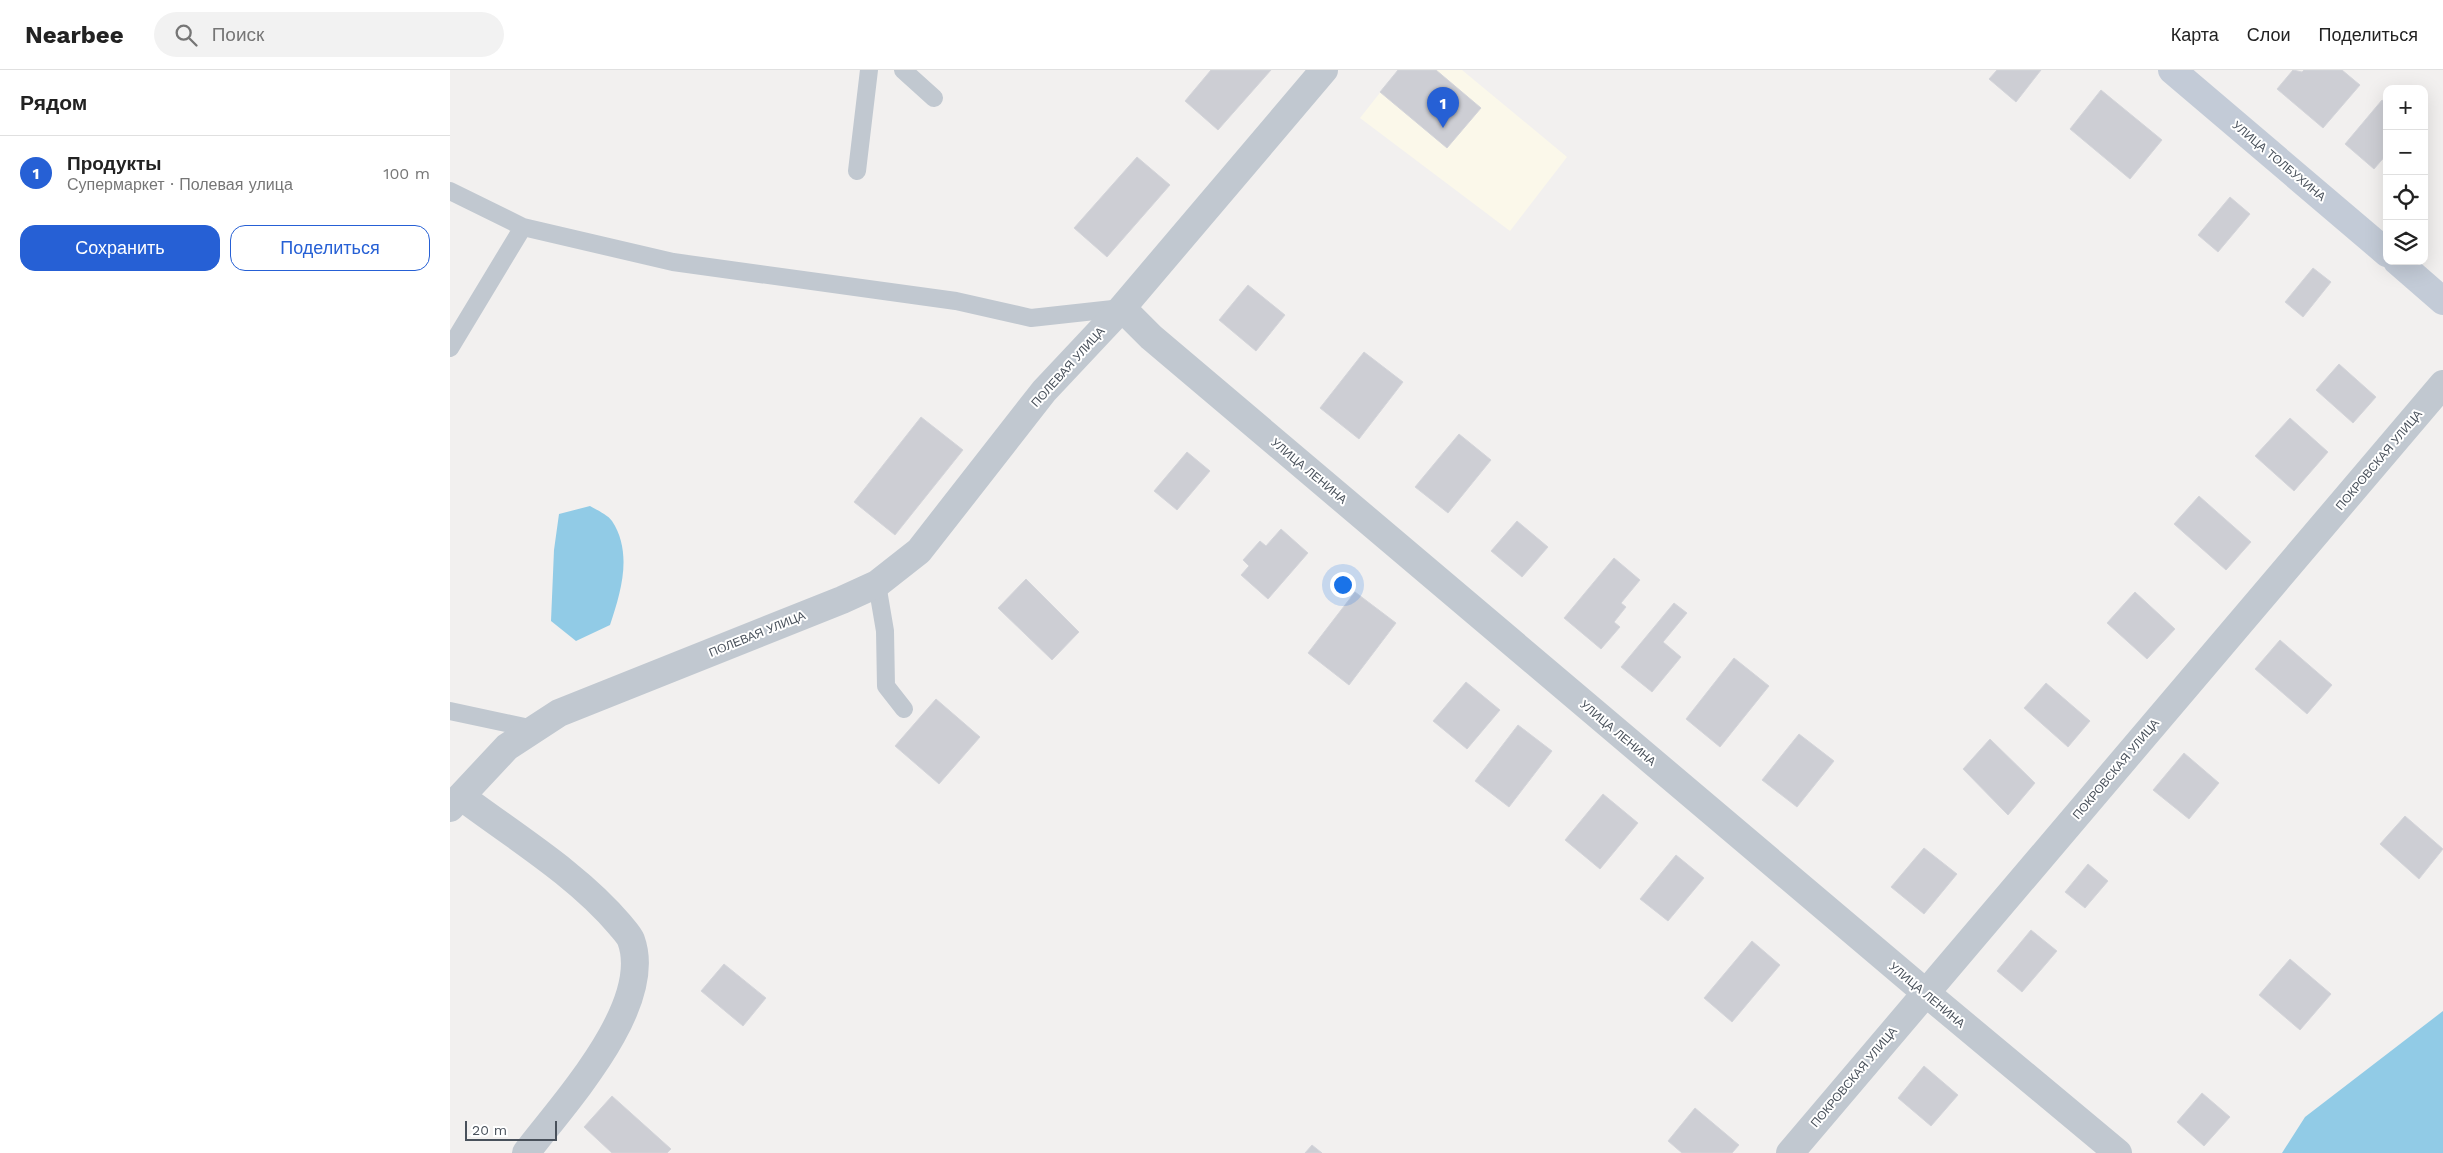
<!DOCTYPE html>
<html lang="ru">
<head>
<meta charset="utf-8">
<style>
  :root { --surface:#fff; --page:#f2f2f2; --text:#222; --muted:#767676; --line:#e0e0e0; --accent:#2660d5 }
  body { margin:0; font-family:"Work Sans",sans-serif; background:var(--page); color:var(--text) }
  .controls { position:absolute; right:15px; top:15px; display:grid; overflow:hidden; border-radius:10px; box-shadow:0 5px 20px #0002 }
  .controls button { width:45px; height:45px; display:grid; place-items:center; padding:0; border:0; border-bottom:1px solid var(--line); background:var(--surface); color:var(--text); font:25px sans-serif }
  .scale { position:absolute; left:15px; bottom:12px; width:92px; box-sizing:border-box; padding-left:5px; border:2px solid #49515b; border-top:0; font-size:14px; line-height:18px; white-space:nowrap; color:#49515b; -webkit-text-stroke:4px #fff; paint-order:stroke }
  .you { position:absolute; left:892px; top:514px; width:18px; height:18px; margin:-12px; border:4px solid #fff; border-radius:50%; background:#1a73e8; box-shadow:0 0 0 8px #1a73e833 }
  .badge { display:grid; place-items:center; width:32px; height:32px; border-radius:50%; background:var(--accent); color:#fff; font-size:16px; font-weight:700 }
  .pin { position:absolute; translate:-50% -41px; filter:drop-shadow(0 1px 2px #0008) }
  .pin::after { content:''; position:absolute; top:26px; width:18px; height:15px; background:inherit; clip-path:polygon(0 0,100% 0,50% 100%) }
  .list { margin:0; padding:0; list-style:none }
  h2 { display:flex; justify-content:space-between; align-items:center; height:65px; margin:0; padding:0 20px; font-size:21px }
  h2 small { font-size:16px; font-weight:400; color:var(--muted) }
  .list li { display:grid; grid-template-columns:32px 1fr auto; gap:15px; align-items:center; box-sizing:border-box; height:75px; padding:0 20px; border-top:1px solid var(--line) }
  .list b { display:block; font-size:19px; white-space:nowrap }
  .list p { margin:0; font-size:16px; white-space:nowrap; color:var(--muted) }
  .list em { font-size:16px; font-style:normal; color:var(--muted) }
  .actions { display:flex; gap:10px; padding:15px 20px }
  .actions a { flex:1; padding:11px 0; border:1px solid var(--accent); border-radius:15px; text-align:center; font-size:18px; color:var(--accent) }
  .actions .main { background:var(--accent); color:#fff }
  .icon { flex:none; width:28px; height:28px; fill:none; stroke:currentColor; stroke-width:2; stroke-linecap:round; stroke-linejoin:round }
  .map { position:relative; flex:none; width:1993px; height:1083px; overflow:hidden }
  header { display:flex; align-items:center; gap:30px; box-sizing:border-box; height:70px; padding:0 25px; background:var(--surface); border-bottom:1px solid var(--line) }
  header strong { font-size:24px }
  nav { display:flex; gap:28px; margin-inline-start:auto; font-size:18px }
  .search { width:350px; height:45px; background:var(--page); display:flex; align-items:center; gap:12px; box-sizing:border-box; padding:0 18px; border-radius:28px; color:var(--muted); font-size:19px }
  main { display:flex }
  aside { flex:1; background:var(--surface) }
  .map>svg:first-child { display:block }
  .commercial { fill:#fbf8ea }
  .water { fill:#91cbe6 }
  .building { fill:#cdced4; stroke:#d4d5da }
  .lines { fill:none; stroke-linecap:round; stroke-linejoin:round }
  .service { stroke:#c1c8d0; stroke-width:18 }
  .minor { stroke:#c1c8d0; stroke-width:28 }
  .secondary { stroke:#c3cbd7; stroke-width:28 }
  .labels { text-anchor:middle; stroke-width:4; stroke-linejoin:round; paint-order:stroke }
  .street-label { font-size:12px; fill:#49515b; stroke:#fff }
</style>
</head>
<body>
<header>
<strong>Nearbee</strong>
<div class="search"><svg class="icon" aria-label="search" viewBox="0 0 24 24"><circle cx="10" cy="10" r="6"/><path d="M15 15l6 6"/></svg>Поиск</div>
<nav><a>Карта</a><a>Слои</a><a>Поделиться</a></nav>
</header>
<main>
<aside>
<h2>Рядом<small></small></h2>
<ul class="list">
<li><span class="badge">1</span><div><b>Продукты</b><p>Супермаркет · Полевая улица</p></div><em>100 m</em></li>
</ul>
<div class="actions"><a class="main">Сохранить</a><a>Поделиться</a></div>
</aside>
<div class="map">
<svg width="1993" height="1083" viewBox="0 0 1993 1083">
  <rect width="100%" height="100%" fill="#f2f0ef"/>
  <path class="commercial" d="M948,0h64l105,87 -57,74 -150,-113z"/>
  <path class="water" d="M140,436c7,4 18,9 22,15 21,32 9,71 -2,104l-34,16 -25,-20 3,-71 5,-36z
    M1993,941v142h-161l23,-36z"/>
  <path class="building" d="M761,0h60l-53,60 -33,-29z
    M948,0h38l45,38 -34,40 -67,-56z
    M1547,0h44l-25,32 -27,-23z
    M1843,0l9,2 2,-2h38l18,15 -37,43 -46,-39z
    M1651,20l61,50 -32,39 -60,-50z
    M1932,30l5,4v50l-13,15 -29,-25z
    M687,87l33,28 -63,72 -33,-29z
    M1780,127l20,17 -32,38 -20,-17z
    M1863,198l18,14 -28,35 -18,-15z
    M798,215l37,30 -29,36 -37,-31z
    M914,282l39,30 -44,57 -39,-31z
    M1889,294l37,33 -23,26 -37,-33z
    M471,347l42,33 -68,85 -41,-33z
    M1840,348l38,34 -34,39 -39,-35z
    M1009,364l32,26 -43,53 -33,-26z
    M737,382l23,19 -33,39 -23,-19z
    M1749,426l52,46 -25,28 -52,-46z
    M1067,451l31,26 -26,30 -31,-26z
    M831,459l27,24 -40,46 -27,-24 8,-9 -6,-6 17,-19 6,5z
    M1164,488l26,22 -19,23 5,4 -12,15 6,5 -19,22 -37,-31z
    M576,509l53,53 -27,28 -54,-52z
    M905,522l41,31 -47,62 -41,-32z
    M1685,522l40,37 -28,30 -40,-36z
    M1224,533l13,10 -24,29 18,15 -29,35 -31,-25z
    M1830,570l52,45 -25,29 -52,-45z
    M1284,588l35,28 -49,61 -34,-28z
    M1016,612l34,28 -33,39 -34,-28z
    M1596,613l44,38 -22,26 -44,-39z
    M486,629l44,38 -41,47 -44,-38z
    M1068,655l34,26 -43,56 -34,-26z
    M1349,664l35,27 -37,46 -35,-27z
    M1540,669l45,44 -27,32 -45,-46z
    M1734,683l35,30 -30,36 -36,-29z
    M1153,724l35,29 -38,46 -35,-29z
    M1955,746l38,33 -24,30 -39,-35z
    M1474,778l33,26 -33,40 -33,-27z
    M1226,785l28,23 -36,43 -28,-22z
    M1638,794l20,17 -23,27 -20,-16z
    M1581,860l26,21 -35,41 -25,-21z
    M1302,871l28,24 -48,57 -28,-24z
    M1840,889l41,35 -31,36 -41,-35z
    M274,894l42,34 -23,28 -42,-35z
    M1474,996l34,29 -27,31 -33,-28z
    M1752,1023l28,24 -26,29 -27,-24z
    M162,1026l59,53 -4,4h-55l-28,-26z
    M1245,1038l44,37 -7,8h-50l-14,-12z
    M862,1075l10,8h-17z"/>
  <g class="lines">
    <path class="service" d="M453,0l31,28
      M407,101l12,-101
      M0,121l73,36 150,35 283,39 75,17 91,-10
      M0,278l73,-121
      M427,514l8,47 1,55 18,23
      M0,641l84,18"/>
    <path class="minor" d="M672,238l29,29 775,656 192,160
      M12,727c52,39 116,78 158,128 4,5 9,10 11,15 24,66 -68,164 -105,213
      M0,738l57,-61 52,-34 283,-113 35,-16 42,-33 125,-160 78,-83 202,-238
      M1340,1083l653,-769"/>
    <path class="secondary" d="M1722,0l215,183
      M1947,191l46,40"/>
  </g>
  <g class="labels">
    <g class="street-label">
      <text transform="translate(1829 91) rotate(40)" y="4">УЛИЦА ТОЛБУХИНА</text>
      <text transform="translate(618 297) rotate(-48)" y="4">ПОЛЕВАЯ УЛИЦА</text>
      <text transform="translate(1929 390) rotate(-50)" y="4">ПОКРОВСКАЯ УЛИЦА</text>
      <text transform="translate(859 401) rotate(40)" y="4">УЛИЦА ЛЕНИНА</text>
      <text transform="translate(307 564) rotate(-22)" y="4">ПОЛЕВАЯ УЛИЦА</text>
      <text transform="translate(1168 663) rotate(40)" y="4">УЛИЦА ЛЕНИНА</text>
      <text transform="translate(1666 699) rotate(-50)" y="4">ПОКРОВСКАЯ УЛИЦА</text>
      <text transform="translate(1477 925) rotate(40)" y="4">УЛИЦА ЛЕНИНА</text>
      <text transform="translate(1404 1007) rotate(-50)" y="4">ПОКРОВСКАЯ УЛИЦА</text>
    </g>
  </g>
</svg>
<div class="controls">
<button>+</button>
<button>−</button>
<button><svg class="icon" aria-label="locate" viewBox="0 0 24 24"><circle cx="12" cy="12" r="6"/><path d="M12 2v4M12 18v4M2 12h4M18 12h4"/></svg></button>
<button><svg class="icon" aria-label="layers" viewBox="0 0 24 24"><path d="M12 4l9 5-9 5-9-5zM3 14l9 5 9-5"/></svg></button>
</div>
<div class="scale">20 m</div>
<div class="you"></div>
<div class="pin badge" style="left:993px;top:58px">1</div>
</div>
</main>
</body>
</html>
